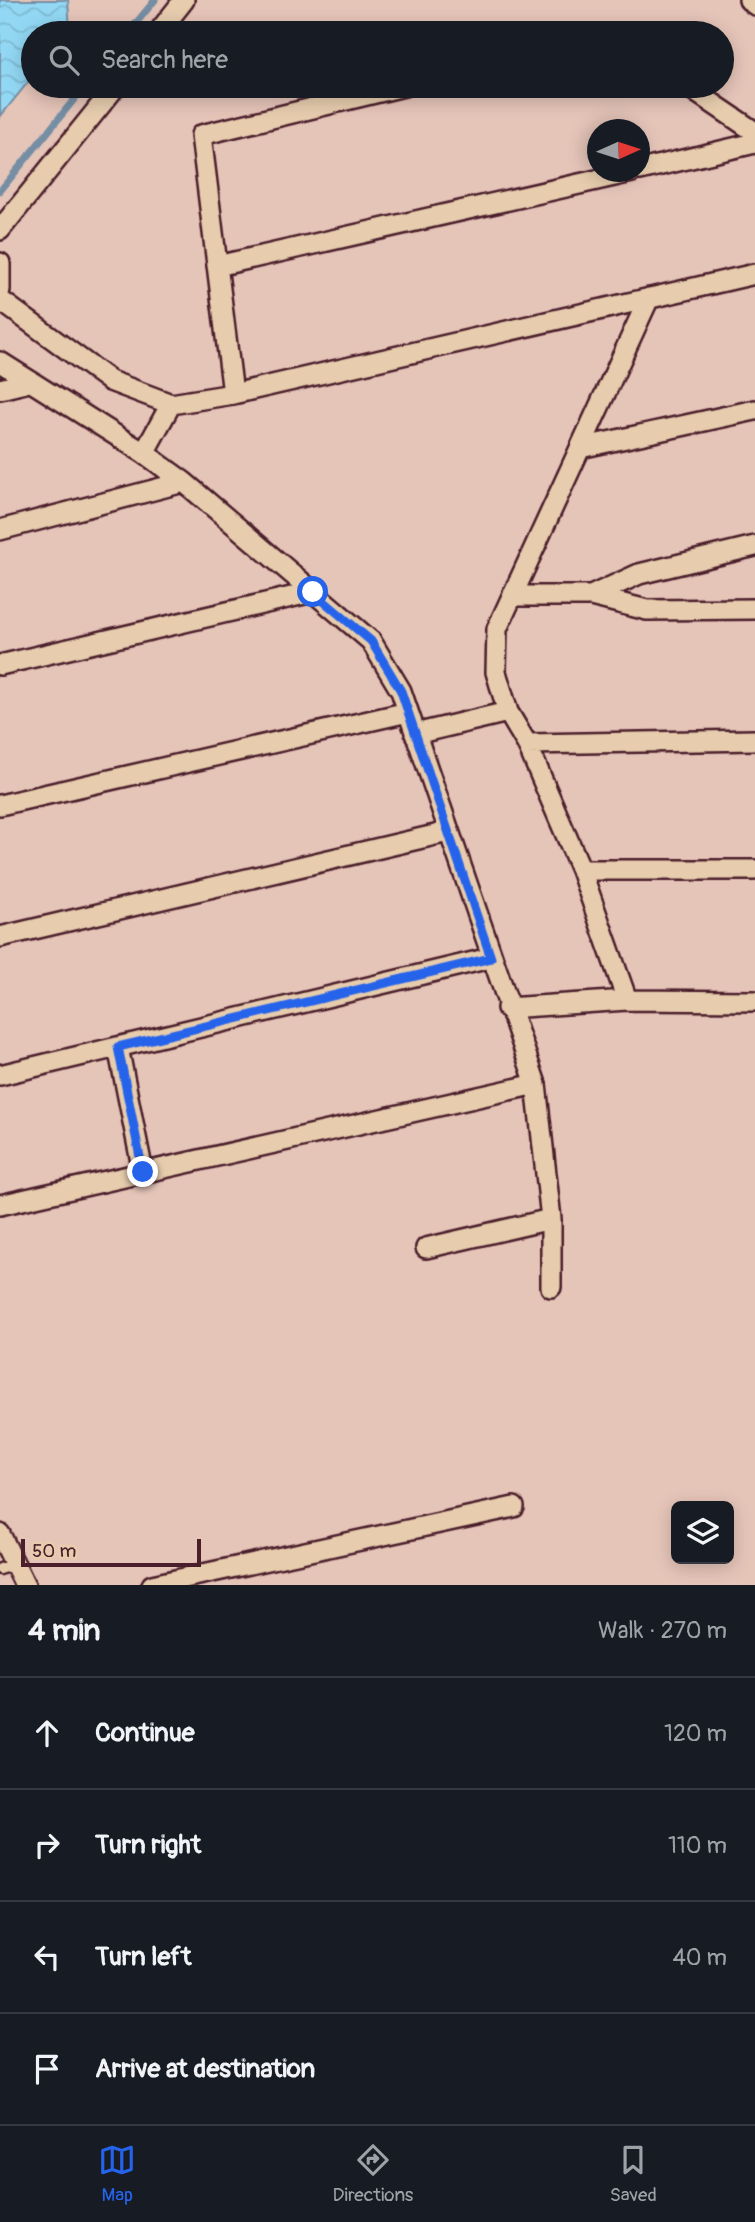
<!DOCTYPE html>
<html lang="en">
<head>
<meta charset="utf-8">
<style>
  :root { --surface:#171b24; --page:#20242c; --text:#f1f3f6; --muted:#9ea1a6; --line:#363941; --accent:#2563eb }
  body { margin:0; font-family:Pangolin,sans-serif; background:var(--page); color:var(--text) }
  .controls { position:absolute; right:21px; bottom:21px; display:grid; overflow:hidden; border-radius:10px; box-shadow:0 4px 18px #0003 }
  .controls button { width:63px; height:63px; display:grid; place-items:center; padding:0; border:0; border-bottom:2px solid var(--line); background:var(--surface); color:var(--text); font:35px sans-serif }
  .compass { position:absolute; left:587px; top:119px; width:63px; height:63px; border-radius:50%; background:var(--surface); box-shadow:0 4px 18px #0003; rotate:87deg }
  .scale { position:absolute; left:21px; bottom:18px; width:180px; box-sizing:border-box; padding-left:7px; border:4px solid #4a1f2b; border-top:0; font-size:19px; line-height:24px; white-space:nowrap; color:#4a1f2b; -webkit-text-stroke:5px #e7cdae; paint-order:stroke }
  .stop { position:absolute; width:21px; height:21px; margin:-16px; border:5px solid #2563eb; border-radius:50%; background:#fff }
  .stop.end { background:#2563eb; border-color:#fff; box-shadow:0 2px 7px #0008 }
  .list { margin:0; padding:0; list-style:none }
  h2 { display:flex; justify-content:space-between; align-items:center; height:91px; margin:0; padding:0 28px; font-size:30px }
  h2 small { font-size:23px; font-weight:400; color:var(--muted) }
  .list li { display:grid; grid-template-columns:46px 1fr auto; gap:21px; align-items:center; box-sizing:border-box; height:112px; padding:0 28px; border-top:2px solid var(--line) }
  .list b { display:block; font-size:26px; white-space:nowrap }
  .list em { font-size:23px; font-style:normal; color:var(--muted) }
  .icon { flex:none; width:38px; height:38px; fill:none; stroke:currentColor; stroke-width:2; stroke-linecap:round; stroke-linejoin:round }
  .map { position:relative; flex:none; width:755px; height:1585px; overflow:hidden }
  .search { position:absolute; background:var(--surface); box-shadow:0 4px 18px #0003; left:21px; right:21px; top:21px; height:77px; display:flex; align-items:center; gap:18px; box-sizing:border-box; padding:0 24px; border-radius:38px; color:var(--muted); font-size:26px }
  .sheet { height:539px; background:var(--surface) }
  nav { display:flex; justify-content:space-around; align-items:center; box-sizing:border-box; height:98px; border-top:2px solid var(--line); background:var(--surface); font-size:19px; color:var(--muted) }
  nav a { display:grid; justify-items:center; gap:4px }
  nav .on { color:var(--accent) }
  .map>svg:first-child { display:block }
  .water { fill:url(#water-waves); stroke:#758ea4; stroke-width:2 }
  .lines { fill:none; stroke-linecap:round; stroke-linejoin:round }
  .stream { stroke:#758ea4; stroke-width:7 }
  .lane-casing { stroke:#4a1f2b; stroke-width:15 }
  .street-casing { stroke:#4a1f2b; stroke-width:24 }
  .lane { stroke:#e7cdae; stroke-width:10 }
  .street { stroke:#e7cdae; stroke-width:19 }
  .route { stroke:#2563eb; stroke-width:9 }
</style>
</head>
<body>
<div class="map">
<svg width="755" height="1585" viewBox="0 0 755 1585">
  <defs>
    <pattern id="water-waves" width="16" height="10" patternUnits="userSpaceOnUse" patternTransform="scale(1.75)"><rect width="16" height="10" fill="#92d8f4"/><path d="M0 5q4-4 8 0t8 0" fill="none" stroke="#7fb9d1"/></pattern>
  </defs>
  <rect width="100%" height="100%" fill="#e6c5b9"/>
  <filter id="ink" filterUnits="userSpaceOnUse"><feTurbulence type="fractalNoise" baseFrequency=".0143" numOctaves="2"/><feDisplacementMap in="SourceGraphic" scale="14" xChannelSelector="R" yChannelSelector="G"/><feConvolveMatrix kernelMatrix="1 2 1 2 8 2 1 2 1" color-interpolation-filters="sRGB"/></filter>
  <g filter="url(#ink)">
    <path class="water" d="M0,0h68l2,30 -3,3h-34v43l-33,41z"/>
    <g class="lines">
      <path class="stream" d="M128,33l27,-33
        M0,191l85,-105"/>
      <defs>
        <path id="lane" d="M0,1569l15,-5"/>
        <path id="street" d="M749,0l6,5
          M158,33l26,-33
          M687,86l68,46
          M640,170l115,-27
          M0,230l116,-144
          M0,263v27
          M217,266l415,-94
          M0,300l110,81 61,23 62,-10 522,-120
          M0,362l144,91 40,29 187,159 30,50 135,393 15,135v68
          M0,389l29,-7
          M233,394l-32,-259 203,-49
          M580,448l175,-38
          M144,453l27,-49
          M0,530l184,-48
          M512,596h79l56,14 108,-1
          M591,596l48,-22 116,-28
          M0,665l313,-73
          M415,734l93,-22
          M527,744l228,-4
          M0,805l408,-93
          M581,870h174
          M0,937l448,-105
          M627,1000l-46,-130 -54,-126 -19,-32 -12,-40 1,-43 152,-331
          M507,1008l120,-8 128,1
          M118,1047l25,125
          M0,1075l490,-117
          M0,1205l536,-121
          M426,1248l125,-29
          M0,1534l25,51
          M152,1585l362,-78"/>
      </defs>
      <use href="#lane" class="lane-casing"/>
      <use href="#street" class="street-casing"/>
      <use href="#lane" class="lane"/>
      <use href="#street" class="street"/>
    </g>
  </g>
  <g class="lines" filter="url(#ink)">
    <path class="route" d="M143,1172l-25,-125 373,-89 -90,-267 -30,-50 -58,-49"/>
  </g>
</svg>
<div class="controls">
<button><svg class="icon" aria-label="layers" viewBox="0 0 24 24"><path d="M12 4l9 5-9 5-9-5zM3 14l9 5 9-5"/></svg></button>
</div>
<svg class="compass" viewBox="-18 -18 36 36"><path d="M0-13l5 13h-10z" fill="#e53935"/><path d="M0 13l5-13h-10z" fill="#9ea1a6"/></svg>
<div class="scale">50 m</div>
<div class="stop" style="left:313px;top:592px"></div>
<div class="stop end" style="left:143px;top:1172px"></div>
<div class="search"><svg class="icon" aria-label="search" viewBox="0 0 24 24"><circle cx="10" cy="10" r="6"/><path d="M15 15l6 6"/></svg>Search here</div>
</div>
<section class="sheet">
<h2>4 min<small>Walk · 270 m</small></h2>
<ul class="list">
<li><svg class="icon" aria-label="ahead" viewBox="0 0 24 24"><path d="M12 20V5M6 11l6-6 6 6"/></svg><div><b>Continue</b></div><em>120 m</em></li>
<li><svg class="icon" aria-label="right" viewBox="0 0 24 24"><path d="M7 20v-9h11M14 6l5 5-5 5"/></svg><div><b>Turn right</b></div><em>110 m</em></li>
<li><svg class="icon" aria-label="left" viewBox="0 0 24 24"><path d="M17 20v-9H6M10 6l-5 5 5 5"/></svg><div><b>Turn left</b></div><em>40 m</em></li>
<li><svg class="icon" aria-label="arrive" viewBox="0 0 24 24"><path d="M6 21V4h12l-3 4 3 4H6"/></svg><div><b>Arrive at destination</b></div></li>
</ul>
</section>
<nav>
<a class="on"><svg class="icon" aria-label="map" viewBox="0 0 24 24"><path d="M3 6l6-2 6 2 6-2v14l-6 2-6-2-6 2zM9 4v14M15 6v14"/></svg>Map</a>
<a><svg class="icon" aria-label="directions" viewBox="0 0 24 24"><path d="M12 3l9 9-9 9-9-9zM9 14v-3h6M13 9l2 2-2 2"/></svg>Directions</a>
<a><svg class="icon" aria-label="saved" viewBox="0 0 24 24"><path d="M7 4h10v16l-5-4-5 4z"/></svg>Saved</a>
</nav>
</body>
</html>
